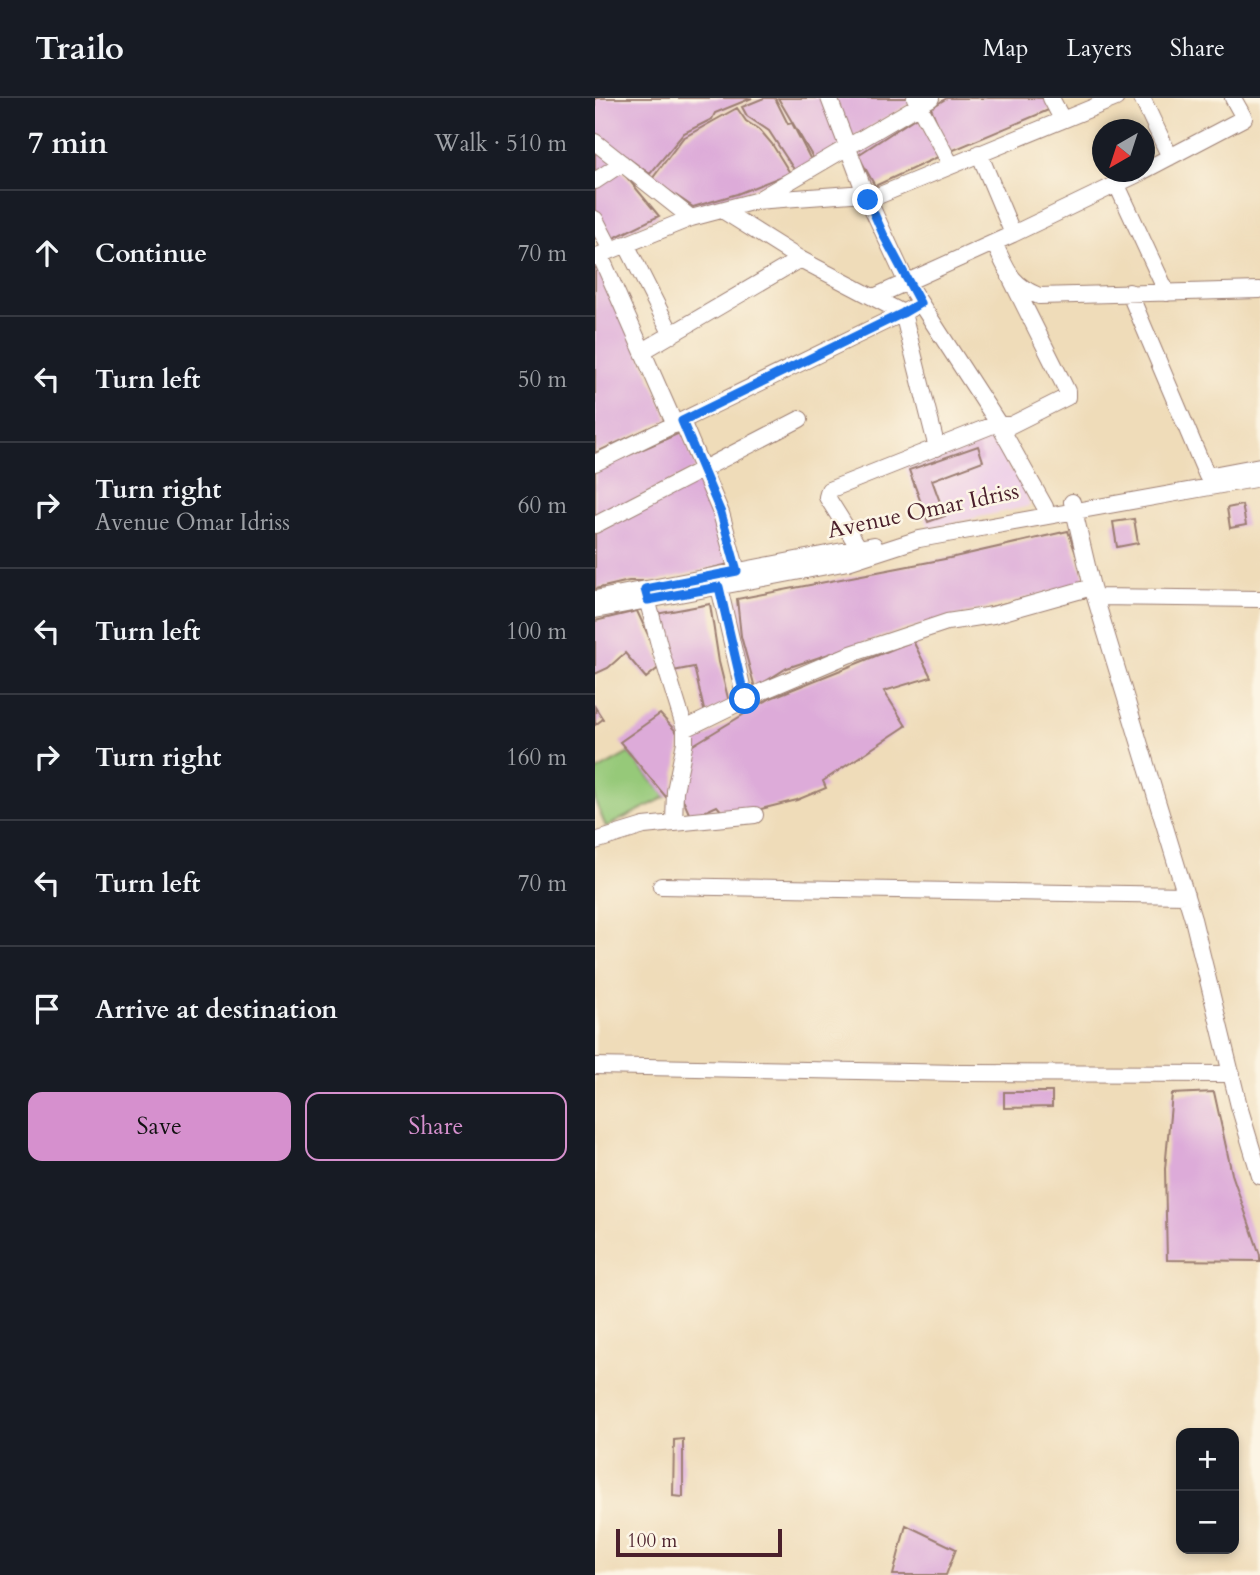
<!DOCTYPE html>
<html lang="en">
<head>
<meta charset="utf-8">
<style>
  :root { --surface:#171b24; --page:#242831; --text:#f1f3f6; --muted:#9ea1a6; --line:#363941; --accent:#d690ce }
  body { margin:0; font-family:Cardo,serif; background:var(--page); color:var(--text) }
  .controls { position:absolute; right:21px; bottom:21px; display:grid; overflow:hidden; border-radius:14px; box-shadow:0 4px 10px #0003 }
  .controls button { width:63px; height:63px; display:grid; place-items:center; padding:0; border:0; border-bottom:2px solid var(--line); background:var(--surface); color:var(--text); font:35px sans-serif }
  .compass { position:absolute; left:497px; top:21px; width:63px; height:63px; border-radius:50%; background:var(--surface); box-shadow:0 4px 10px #0003; rotate:219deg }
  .scale { position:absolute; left:21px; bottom:18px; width:166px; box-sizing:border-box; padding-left:7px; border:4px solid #4a1f2b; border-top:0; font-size:19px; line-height:24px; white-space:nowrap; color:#4a1f2b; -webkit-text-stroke:5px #fcf5e5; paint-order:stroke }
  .stop { position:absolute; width:21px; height:21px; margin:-16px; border:5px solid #1a73e8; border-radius:50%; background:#fff }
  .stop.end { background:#1a73e8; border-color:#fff; box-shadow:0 2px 7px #0008 }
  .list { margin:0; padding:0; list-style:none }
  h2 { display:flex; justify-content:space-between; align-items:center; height:91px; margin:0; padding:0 28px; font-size:30px }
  h2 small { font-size:23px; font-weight:400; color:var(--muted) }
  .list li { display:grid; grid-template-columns:46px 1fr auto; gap:21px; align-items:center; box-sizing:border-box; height:126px; padding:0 28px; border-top:2px solid var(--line) }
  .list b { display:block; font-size:26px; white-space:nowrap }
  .list p { margin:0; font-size:23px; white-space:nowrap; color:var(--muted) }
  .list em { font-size:23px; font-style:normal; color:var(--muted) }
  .actions { display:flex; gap:14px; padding:21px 28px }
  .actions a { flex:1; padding:16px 0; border:2px solid var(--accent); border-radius:14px; text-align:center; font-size:24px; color:var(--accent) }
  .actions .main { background:var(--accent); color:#111 }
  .icon { flex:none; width:38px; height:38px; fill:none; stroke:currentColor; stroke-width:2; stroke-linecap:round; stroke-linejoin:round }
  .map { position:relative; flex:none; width:665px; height:1477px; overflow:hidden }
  header { display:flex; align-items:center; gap:42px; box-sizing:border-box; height:98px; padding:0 35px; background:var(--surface); border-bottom:2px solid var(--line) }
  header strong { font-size:33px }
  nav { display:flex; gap:38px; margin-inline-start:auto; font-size:24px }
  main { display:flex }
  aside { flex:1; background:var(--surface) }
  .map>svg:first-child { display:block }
  .built { fill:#eed0e8 }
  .green { fill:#96c979; stroke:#707452; stroke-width:2 }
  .building { fill:#ddabd9 }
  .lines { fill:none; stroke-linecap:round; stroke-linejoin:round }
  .minor-casing { stroke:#9c7e72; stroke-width:18 }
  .minor { stroke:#fff; stroke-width:16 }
  .route { stroke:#1a73e8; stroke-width:9 }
  .labels { text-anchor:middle; stroke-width:5; stroke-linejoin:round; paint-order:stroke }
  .street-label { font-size:23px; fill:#4a1f2b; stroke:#fcf5e5 }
</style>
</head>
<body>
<header>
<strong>Trailo</strong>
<nav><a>Map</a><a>Layers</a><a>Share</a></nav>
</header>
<main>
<aside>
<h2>7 min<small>Walk · 510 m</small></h2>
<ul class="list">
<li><svg class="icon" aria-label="ahead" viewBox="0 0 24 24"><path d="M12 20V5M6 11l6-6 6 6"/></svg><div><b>Continue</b></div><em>70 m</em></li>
<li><svg class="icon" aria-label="left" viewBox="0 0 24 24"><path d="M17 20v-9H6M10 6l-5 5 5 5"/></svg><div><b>Turn left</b></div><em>50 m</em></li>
<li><svg class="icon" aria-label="right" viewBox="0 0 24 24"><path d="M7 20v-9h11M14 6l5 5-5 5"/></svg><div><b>Turn right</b><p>Avenue Omar Idriss</p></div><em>60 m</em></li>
<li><svg class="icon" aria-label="left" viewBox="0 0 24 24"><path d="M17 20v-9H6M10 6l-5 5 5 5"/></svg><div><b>Turn left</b></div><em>100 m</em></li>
<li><svg class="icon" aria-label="right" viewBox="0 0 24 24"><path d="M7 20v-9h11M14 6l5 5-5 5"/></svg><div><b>Turn right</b></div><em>160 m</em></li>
<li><svg class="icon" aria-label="left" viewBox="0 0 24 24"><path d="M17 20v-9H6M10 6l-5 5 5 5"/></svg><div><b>Turn left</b></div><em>70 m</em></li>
<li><svg class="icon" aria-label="arrive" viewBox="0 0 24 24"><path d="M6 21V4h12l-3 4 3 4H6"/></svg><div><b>Arrive at destination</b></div></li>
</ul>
<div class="actions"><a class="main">Save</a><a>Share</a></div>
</aside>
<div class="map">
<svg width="665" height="1477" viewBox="0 0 665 1477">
  <rect width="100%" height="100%" fill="#fcf5e5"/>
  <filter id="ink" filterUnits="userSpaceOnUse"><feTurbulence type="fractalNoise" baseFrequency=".0143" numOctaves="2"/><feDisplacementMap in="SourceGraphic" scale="14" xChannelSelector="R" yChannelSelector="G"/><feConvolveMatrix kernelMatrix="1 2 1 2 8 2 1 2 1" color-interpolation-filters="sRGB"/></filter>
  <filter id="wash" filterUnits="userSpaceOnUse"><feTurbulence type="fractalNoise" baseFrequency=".00686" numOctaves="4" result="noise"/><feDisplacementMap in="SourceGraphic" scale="28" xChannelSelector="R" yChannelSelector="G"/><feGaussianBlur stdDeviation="1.57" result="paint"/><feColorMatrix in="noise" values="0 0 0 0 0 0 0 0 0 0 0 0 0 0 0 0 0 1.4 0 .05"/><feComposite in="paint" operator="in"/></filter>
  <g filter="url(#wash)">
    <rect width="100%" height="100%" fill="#efdcb9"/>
    <path class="built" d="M392,335l6,9 4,1 13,28 6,2 9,14 5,19 -101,22 -25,-63z"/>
    <path class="green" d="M34,655l37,44 -60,30 -11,-26v-29z"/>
    <g id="blocks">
      <path class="building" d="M0,0h157l-37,15 -3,6 -28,14 -34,41 -55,-40z
        M169,0h11l13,26 4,-1 20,39 -17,9 -26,-40 -22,-15 -5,-9z
        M183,0h47l17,47 -27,16z
        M240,0h74l2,5 -60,35z
        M352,0h99l5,11 -102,43 -18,-44z
        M142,10l9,13 15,10 11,13 18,29 -53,21 -44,13 -41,-28 31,-41z
        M323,18l20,41 -63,29 -17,-31z
        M0,49l21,17 -21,14z
        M25,71l39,47 -47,23 -17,-27v-25z
        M6,167l67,154 -73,34v-185z
        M87,334l14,36 -101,53v-51z
        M383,348l5,15 -51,19 13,36 -17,6 -19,-52z
        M107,377l27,89 -72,17h-28l-34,8v-56z
        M647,407l4,20 -16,3 -3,-20z
        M539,421l4,24 -21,4 -4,-25z
        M473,433l17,49 -6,4 -178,46 -114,38 -32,20 -14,-52 -4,-37 213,-41z
        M115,506l9,58 10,40 -24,12 -11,-47 -26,5 -12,-58z
        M42,513l25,54 -16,13 -21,-25 -17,15 -13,6v-53z
        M318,543l18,36 -47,14 22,35 -83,55 3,7 -29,12 -40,10 -34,3 -6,-7 -26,12 -11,-25 8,-45 83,-50z
        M0,609l8,12 -8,6z
        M65,616l21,23 -9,58 -6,2 -46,-55z
        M409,994h48v15l-48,1z
        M619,994l18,82 28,81v6l-93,-1 -2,-91 7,-75z
        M88,1341v58l-10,-1 1,-56z
        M311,1427l50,24 -10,26h-53z"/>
    </g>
  </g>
  <g filter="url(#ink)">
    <use href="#blocks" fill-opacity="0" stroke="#9c7e72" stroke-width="2"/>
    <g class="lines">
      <defs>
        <path id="minor" d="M234,0l36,95 41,88 92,142 47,84
          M320,0l36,67
          M456,0l11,21
          M547,0l28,59
          M0,44l96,76
          M384,55l34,81
          M550,72l99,-52 -11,-20
          M0,83l27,-18
          M522,87l50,108
          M166,100l170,-100
          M273,102l248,-102
          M127,112l78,49 103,54 34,135
          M0,121l16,31
          M399,145c13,26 15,41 45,53l221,-6
          M31,146l46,91
          M5,157l75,170
          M0,159l96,-39 64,-17 110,-8
          M534,194l78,184
          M279,199l139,-63 129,-62
          M48,253l157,-92
          M87,323l39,92 16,58
          M0,365l308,-150 17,-10
          M612,378l53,-10
          M477,404l20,85 101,332 46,187 21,70
          M0,427l205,-106
          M264,450l-32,-51 2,-7 169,-67 11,3 58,-29v-6l-57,-114
          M124,489l26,112
          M50,493l16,61 24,77v13l-10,49 -1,32
          M501,499l164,2
          M0,501l279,-54
          M0,512l253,-48 71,-23 341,-61
          M90,631l78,-38 85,-36 99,-33 46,-7 99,-28
          M0,743l49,-15 111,-11
          M66,788l525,9
          M0,968l365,7 272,1"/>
      </defs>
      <use href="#minor" class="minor-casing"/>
      <use href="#minor" class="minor"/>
    </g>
  </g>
  <g class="lines" filter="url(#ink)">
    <path class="route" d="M150,601l-26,-112 -71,13 -3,-11 92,-18 -16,-58 -39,-92 221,-108 17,-10 -36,-67 -16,-36"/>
  </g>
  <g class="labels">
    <g class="street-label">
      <text transform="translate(328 412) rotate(-12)" y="8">Avenue Omar Idriss</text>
    </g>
  </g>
</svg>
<div class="controls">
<button>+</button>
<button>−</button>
</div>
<svg class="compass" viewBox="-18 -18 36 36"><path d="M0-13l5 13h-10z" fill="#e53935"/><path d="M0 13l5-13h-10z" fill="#9ea1a6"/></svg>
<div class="scale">100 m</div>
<div class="stop" style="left:150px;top:601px"></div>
<div class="stop end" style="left:273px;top:102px"></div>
</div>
</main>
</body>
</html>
